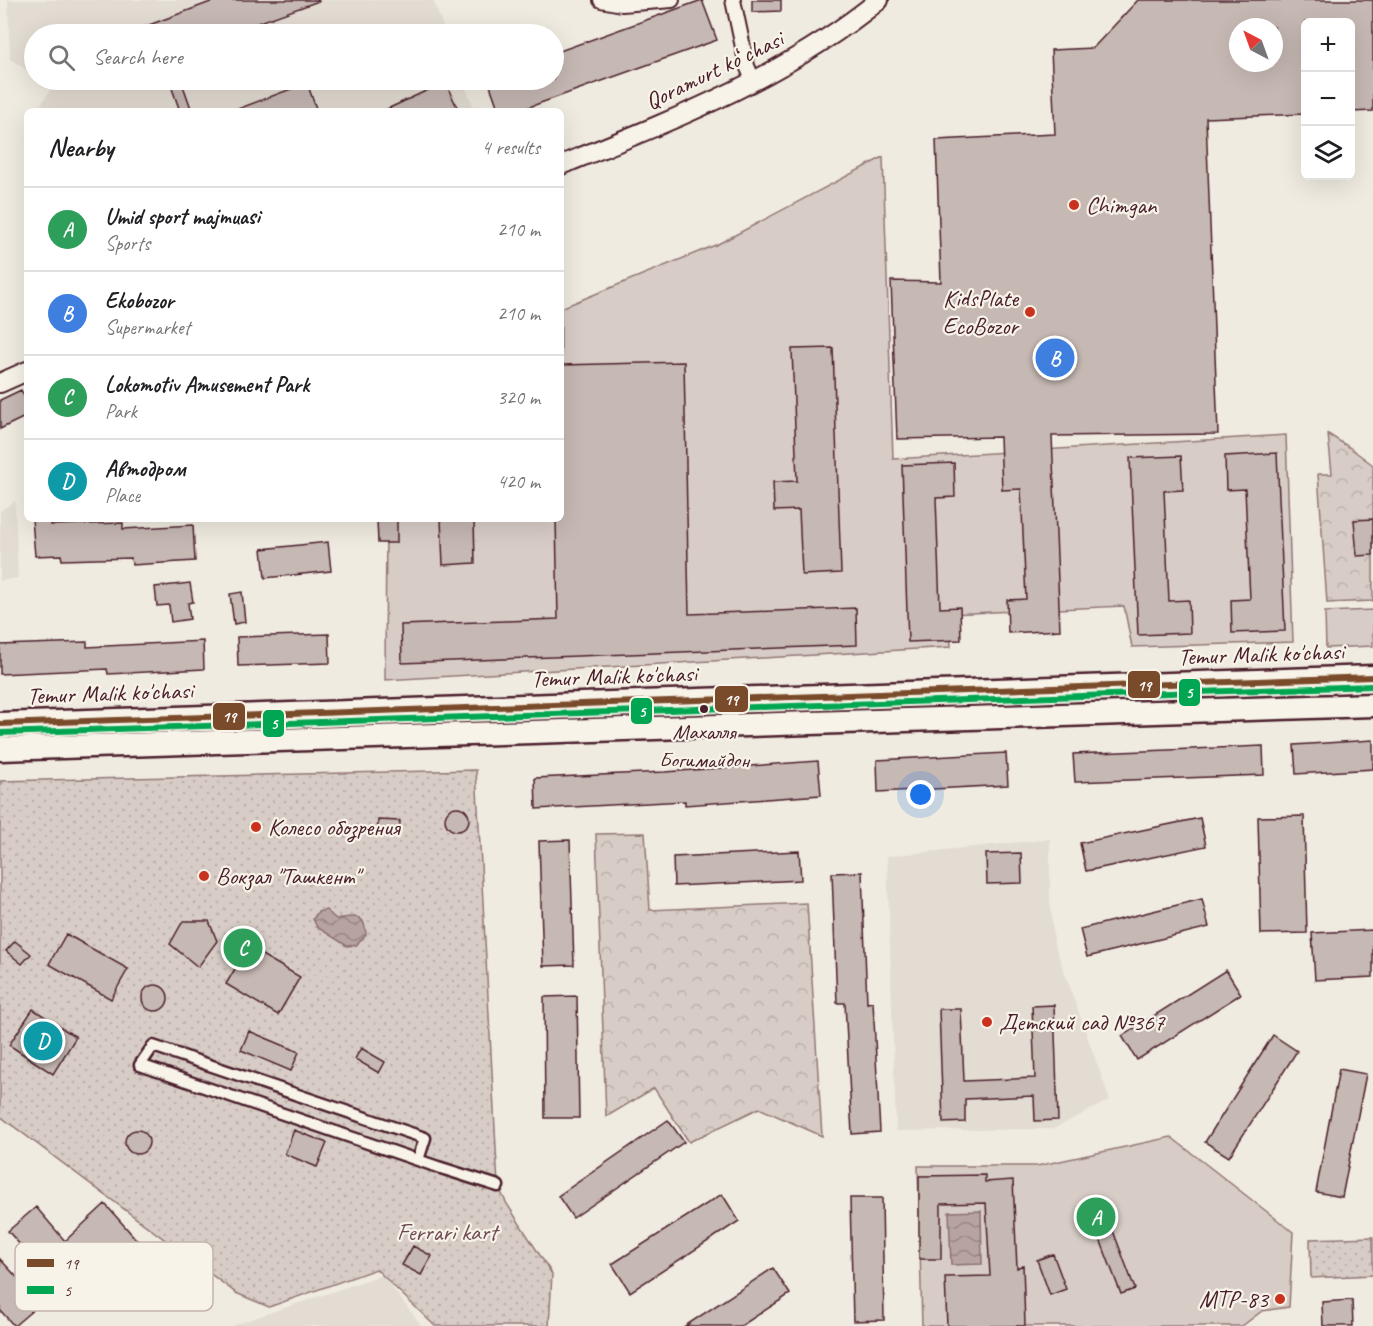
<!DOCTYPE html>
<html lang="en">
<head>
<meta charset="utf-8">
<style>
  :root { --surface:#fff; --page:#f2f2f2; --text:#202124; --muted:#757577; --line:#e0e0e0; --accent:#0b8043 }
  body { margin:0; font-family:Caveat,sans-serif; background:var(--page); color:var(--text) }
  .controls { position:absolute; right:18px; top:18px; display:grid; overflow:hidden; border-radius:9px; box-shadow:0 6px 24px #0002 }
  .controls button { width:54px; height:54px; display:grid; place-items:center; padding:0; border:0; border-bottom:2px solid var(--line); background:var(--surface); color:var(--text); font:30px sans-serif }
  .compass { position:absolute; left:1229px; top:18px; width:54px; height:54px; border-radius:50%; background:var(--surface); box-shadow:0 6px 24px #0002; rotate:319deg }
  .you { position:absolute; left:921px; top:795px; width:21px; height:21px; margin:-15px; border:4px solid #fff; border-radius:50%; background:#1a73e8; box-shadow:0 0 0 9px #1a73e833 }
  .badge { display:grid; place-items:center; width:39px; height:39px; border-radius:50%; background:var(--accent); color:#fff; font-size:20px; font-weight:700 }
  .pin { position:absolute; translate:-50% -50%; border:3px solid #fff; box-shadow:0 2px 6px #0006 }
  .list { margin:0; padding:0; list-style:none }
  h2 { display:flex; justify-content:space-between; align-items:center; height:78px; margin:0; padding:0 24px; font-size:26px }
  h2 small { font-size:20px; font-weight:400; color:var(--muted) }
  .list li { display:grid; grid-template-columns:39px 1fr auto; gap:18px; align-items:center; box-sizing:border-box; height:84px; padding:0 24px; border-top:2px solid var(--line) }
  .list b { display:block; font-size:22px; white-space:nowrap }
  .list p { margin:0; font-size:20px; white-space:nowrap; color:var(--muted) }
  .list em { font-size:20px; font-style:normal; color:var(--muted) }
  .icon { flex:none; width:33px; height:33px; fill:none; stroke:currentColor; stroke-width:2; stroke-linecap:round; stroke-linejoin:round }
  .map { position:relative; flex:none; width:1373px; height:1326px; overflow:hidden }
  .search { position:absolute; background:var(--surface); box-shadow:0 6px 24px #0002; left:24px; top:24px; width:540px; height:66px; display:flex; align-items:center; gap:15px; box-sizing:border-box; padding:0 21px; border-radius:33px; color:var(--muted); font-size:22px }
  .panel { position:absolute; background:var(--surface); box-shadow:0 6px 24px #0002; left:24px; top:108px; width:540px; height:414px; border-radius:9px }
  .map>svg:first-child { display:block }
  .built { fill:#e3dcd2 }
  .grass { fill:#d8cdc6; stroke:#917678; stroke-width:1.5 }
  .forest { fill:url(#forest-crowns); stroke:#917678; stroke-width:1.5 }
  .park { fill:url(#park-dots); stroke:#917678; stroke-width:1.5 }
  .water { fill:url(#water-waves); stroke:#8b6f72; stroke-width:1.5 }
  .building { fill:#c6b8b3; stroke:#4a1f2b; stroke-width:1.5; fill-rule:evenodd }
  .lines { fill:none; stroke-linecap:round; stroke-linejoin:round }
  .pedestrian-casing { stroke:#4a1f2b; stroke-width:15 }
  .minor-casing { stroke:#4a1f2b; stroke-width:18 }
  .secondary-casing { stroke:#4a1f2b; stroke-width:22 }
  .trunk-casing { stroke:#4a1f2b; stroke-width:27 }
  .pedestrian { stroke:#f7f3e8; stroke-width:10 }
  .minor { stroke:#f7f3e8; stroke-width:14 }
  .secondary { stroke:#f7f3e8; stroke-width:18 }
  .trunk { stroke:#f7f3e8; stroke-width:22 }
  .bus-1-casing { stroke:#f7f3e8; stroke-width:10 }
  .bus-2-casing { stroke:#f7f3e8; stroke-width:10 }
  .bus-1 { stroke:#7a4b2a; stroke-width:6 }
  .bus-2 { stroke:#00a651; stroke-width:6 }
  .poi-dot { fill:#c8321e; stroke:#f7f3e8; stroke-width:2 }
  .bus-dot { fill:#4a1f2b; stroke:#f7f3e8; stroke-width:2 }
  .labels { text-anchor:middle; stroke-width:4.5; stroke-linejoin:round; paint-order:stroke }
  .bus-label { font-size:22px; fill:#4a1f2b; stroke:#f7f3e8 }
  .street-label { font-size:24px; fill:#4a1f2b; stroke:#f7f3e8 }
  .poi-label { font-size:24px; fill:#4a1f2b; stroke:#f7f3e8; text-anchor:start }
  .park-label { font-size:24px; fill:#6e4a52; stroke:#f7f3e8 }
  .key { fill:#f7f3e8; stroke:#c3b3af; stroke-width:1.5 }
  .key-label { font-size:16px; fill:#4a1f2b }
  .line-badge { stroke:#f7f3e8; stroke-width:2 }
  .badge-label { font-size:16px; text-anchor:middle; font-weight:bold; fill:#fff }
</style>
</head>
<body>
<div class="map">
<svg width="1373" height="1326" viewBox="0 0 1373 1326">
  <defs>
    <pattern id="forest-crowns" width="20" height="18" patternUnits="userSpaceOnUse" patternTransform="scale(1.5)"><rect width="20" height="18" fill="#d8cdc6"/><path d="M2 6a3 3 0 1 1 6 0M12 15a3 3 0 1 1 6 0" fill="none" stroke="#bbb0aa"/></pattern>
    <pattern id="park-dots" width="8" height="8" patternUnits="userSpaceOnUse" patternTransform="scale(1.5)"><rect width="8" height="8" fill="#d8cdc6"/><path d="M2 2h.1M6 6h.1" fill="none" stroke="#bbb0aa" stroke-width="1.8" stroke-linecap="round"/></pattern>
    <pattern id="water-waves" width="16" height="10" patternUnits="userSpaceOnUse" patternTransform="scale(1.5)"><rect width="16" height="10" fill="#b7a4a2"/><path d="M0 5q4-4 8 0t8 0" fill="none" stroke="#978584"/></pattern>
  </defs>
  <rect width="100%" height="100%" fill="#f0ebe0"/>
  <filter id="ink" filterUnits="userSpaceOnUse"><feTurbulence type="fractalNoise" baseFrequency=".0167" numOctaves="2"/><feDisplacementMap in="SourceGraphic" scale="12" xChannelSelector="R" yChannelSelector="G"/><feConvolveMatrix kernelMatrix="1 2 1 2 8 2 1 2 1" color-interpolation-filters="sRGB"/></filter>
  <g filter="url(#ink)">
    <path class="built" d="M8,0h425l13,34h-412v41l-24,-16z
      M41,80h422l12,31h-438l15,-24z
      M15,501l3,77 -18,3v-70z
      M1050,839v59l4,45 56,157 -57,29 -157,2 -9,-275z
      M382,1275l40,51h-191z"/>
    <path class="grass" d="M883,157l10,302 393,-24 7,207 -161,5 -8,-41 -174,8 1,33 -566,33 1,-161h175v-211l157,-64z
      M1373,610v36l-47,2 -1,-36z
      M1171,1137l122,95 -4,75 -27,4 -20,15h-320l-4,-160h119z"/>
    <path class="forest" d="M1328,434l21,13 24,18v136l-46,2 -9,-129h14z
      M645,833l5,77 157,-7 15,233 -63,-28 -70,34 -35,-54 -48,29 -10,-283z"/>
    <path class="park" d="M476,770l22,416 9,18 45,70 -3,52h-114l-59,-57 -107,38 -33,-14 -236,-177v-335z
      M1373,1237v38l-62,3 -1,-39z"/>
    <path class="water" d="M326,910l10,9c17,-2 29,-8 30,16l-10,10 -9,1 -30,-19 -4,-8 5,-7z
      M981,1211l1,53 -31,1 -2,-53z"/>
    <path class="building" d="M216,0h102l1,1 -92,33h-102z
      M702,0l15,40 -199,71h-19l-11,-31h66v-27z
      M752,0h29v11l-29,1z
      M1138,0h235v111l-23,1v-90h-45v92l-99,4 12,316 -166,2 8,194 -52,3 -1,-33 19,-1 -5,-110 -19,1 -2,-53 -103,2 -6,-158 50,1 -5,-142 119,-6 -4,-84 42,-2zM1238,27h36v36h-36z
      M169,80h12l11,31h-12z
      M445,82l14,29h-76z
      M307,83l10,28h-82v-1z
      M833,348l8,225 -39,2 -3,-65 -25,1 -1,-29 24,-1 -5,-132z
      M684,362l5,252 167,-6 1,37 -455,18 -1,-38 157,-6 -2,-100h5v-154z
      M21,390l6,11v15l-27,13v-29z
      M1277,453l8,178 -53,2 -1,-33 19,-1 -5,-110 -19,1 -1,-34z
      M1181,456l2,34 -19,1 5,110 20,-1 1,33 -52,2 -8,-177z
      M954,463l1,34 -19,1 4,110 20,-1 1,33 -53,2 -6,-177z
      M32,519h19v6l72,-2v6l70,-4 2,36 -63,4 -1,-7 -69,2 -1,-5 -26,1z
      M377,519h20v24h-19z
      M441,519h33l1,44 -32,2z
      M1373,519v36l-16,1 -3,-36z
      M328,542l3,29 -66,7 -3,-29z
      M190,583l3,19 -5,1 2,16 -19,3 -2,-17 -12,1 -2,-19z
      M242,592l3,30 -11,2 -4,-30z
      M329,634l1,29 -92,3 -1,-29z
      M203,641l1,28 -96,5 -1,-5 -107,5v-29l87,-3v5z
      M1373,740v29l-77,5 -2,-29z
      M1263,746l1,29 -189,7 -2,-28z
      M1006,753l2,32 -130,7 -1,-32z
      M818,761l3,34 -136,10v-4l-149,8 -1,-31 130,-6z
      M445 819a12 12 0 1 1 24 0a12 12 0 1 1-24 0Z
      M1304,816l3,117 -46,1 -3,-117z
      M1200,818l6,28 -120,25 -6,-28z
      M378,820l22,1 -1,14 -22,-1z
      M570,840l4,125 -31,1 -4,-125z
      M799,851l2,29 -127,6 -1,-29z
      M1021,853l1,30 -35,1 -1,-30z
      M862,872l5,131 6,-1 7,130 -28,2 -7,-131h-8l-5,-130z
      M1202,899l7,28 -122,30 -7,-28z
      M183,921h26l8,20 -19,26 -28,-23z
      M1373,930v47l-58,3 -3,-47z
      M66,934l62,35 -17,30 -62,-35z
      M15,941l16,13 -9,10 -16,-13z
      M248,947l52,30 -22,38 -52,-31z
      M1226,970l15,24 -104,66 -15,-24z
      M142 998a13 13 0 1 1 26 0a13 13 0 1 1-26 0Z
      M577,996l2,122h-34l-1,-121z
      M1054,1005l4,115 -23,1 -1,-25 -69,3v23l-22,1 -4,-114h22l3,72 71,-3 -3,-72z
      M33,1009l43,28 -23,37 -44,-29z
      M249,1031l50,21 -8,19 -50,-21z
      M1273,1035l24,16 -68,106 -24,-15z
      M361,1048l24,14 -6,11 -24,-14z
      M1339,1069l27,5 -24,123 -26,-5z
      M668,1120l16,22 -111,76 -15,-22z
      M294,1130l33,13 -10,24 -32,-13z
      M125 1142a12 12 0 1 1 24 0a12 12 0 1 1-24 0Z
      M985,1175v7l28,-2 4,88 6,-3 2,61h-78l-2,-49 45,-1 -4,-73 -45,1v55h-22v-83z
      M722,1194l17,27 -109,71 -18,-28z
      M850,1198h32l2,122 -31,1z
      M105,1204l39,44 -18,16 -11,-13 -35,31 -29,-34 -16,14 -27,-31 28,-24 29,34z
      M1104,1207l31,82 -14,5 -31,-81z
      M413,1246l19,10 -11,19 -19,-10z
      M1053,1254l13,35 -16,6 -13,-35z
      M0,1259l41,44 -27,23 -14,-16z
      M773,1268l17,26 -49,32h-56z
      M1352,1300l1,26h-30l-1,-24z"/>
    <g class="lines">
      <defs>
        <path id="pedestrian" d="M418,1160l7,-22 -272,-92 -13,19 298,102 60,19"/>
        <path id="minor" d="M601,0l21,4 50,-4
          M733,0l14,66 7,16"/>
        <path id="secondary" d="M561,165c112,-45 224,-88 318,-165
          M0,383l27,-12"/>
        <path id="trunk" d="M0,724l1373,-47
          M0,749l1373,-44"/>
      </defs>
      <use href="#pedestrian" class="pedestrian-casing"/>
      <use href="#minor" class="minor-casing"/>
      <use href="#secondary" class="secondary-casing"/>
      <use href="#trunk" class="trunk-casing"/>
      <use href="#pedestrian" class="pedestrian"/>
      <use href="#minor" class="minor"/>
      <use href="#secondary" class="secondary"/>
      <use href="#trunk" class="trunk"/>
      <defs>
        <path id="bus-1" d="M0,724l1373,-47"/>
        <path id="bus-2" d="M0,733l1373,-47"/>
      </defs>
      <use href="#bus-1" class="bus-1-casing"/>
      <use href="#bus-2" class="bus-2-casing"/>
      <use href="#bus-1" class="bus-1"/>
      <use href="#bus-2" class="bus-2"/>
    </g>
  </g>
  <g class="poi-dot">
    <circle cx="1074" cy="205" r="6"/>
    <circle cx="1030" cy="312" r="6"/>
    <circle cx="256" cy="827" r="6"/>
    <circle cx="204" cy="876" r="6"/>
    <circle cx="987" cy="1022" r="6"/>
    <circle cx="1280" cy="1299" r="6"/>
  </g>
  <circle class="bus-dot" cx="704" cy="709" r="5"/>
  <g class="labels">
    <g class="bus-label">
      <text x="704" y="739">Махалля<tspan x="704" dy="28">Богимайдон</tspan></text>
    </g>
    <g class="street-label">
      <text transform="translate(714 70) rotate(-26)" y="8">Qoramurt koʻchasi</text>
      <text transform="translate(1261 654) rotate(-2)" y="8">Temur Malik ko'chasi</text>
      <text transform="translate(614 676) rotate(-2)" y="8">Temur Malik ko'chasi</text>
      <text transform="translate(110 693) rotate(-2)" y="8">Temur Malik ko'chasi</text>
    </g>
    <g class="poi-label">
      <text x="1086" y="213">Chimgan</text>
      <text x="1018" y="306" text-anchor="end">KidsPlate<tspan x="1018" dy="28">EcoBozor</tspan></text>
      <text x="268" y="835">Колесо обозрения</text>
      <text x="216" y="884">Вокзал "Ташкент"</text>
      <text x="999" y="1030">Детский сад №367</text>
      <text x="1268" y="1307" text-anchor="end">MTP-83</text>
    </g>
    <g class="park-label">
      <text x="447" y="1240">Ferrari kart</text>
    </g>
  </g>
  <rect x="15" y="1242" width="198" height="69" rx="9" class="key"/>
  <rect x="27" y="1259" width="27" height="8" fill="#7a4b2a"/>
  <rect x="27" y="1286" width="27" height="8" fill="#00a651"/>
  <g class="key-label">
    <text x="64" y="1269">19</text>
    <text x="64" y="1296">5</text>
  </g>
  <g class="line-badge">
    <rect x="1127" y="670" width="34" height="29" rx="6" fill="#7a4b2a"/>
    <rect x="1178" y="678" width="23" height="29" rx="6" fill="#00a651"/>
    <rect x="714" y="685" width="35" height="28" rx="6" fill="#7a4b2a"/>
    <rect x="630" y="697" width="23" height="28" rx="6" fill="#00a651"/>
    <rect x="212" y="702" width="34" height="29" rx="6" fill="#7a4b2a"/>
    <rect x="262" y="709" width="23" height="29" rx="6" fill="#00a651"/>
  </g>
  <g class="badge-label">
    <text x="1144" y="691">19</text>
    <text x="1189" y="698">5</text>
    <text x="731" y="705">19</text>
    <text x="642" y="717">5</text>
    <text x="229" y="722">19</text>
    <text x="274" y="729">5</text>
  </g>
</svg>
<div class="controls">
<button>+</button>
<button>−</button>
<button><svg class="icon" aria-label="layers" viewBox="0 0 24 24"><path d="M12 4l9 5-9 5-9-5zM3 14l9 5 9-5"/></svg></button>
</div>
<svg class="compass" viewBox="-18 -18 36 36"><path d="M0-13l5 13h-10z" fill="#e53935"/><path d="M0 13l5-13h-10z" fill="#757577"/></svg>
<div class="you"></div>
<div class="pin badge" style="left:1096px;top:1217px;background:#2e9e5b">A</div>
<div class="pin badge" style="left:1055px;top:358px;background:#3f7fe0">B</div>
<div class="pin badge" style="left:243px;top:948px;background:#2e9e5b">C</div>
<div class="pin badge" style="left:43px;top:1041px;background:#0f9aa8">D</div>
<div class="search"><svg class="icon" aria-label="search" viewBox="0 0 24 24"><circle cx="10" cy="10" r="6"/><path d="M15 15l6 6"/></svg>Search here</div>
<section class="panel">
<h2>Nearby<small>4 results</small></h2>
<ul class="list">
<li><span class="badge" style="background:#2e9e5b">A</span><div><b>Umid sport majmuasi</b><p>Sports</p></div><em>210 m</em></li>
<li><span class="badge" style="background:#3f7fe0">B</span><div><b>Ekobozor</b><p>Supermarket</p></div><em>210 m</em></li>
<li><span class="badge" style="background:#2e9e5b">C</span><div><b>Lokomotiv Amusement Park</b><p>Park</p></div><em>320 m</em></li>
<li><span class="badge" style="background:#0f9aa8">D</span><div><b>Автодром</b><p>Place</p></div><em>420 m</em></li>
</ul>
</section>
</div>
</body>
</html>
